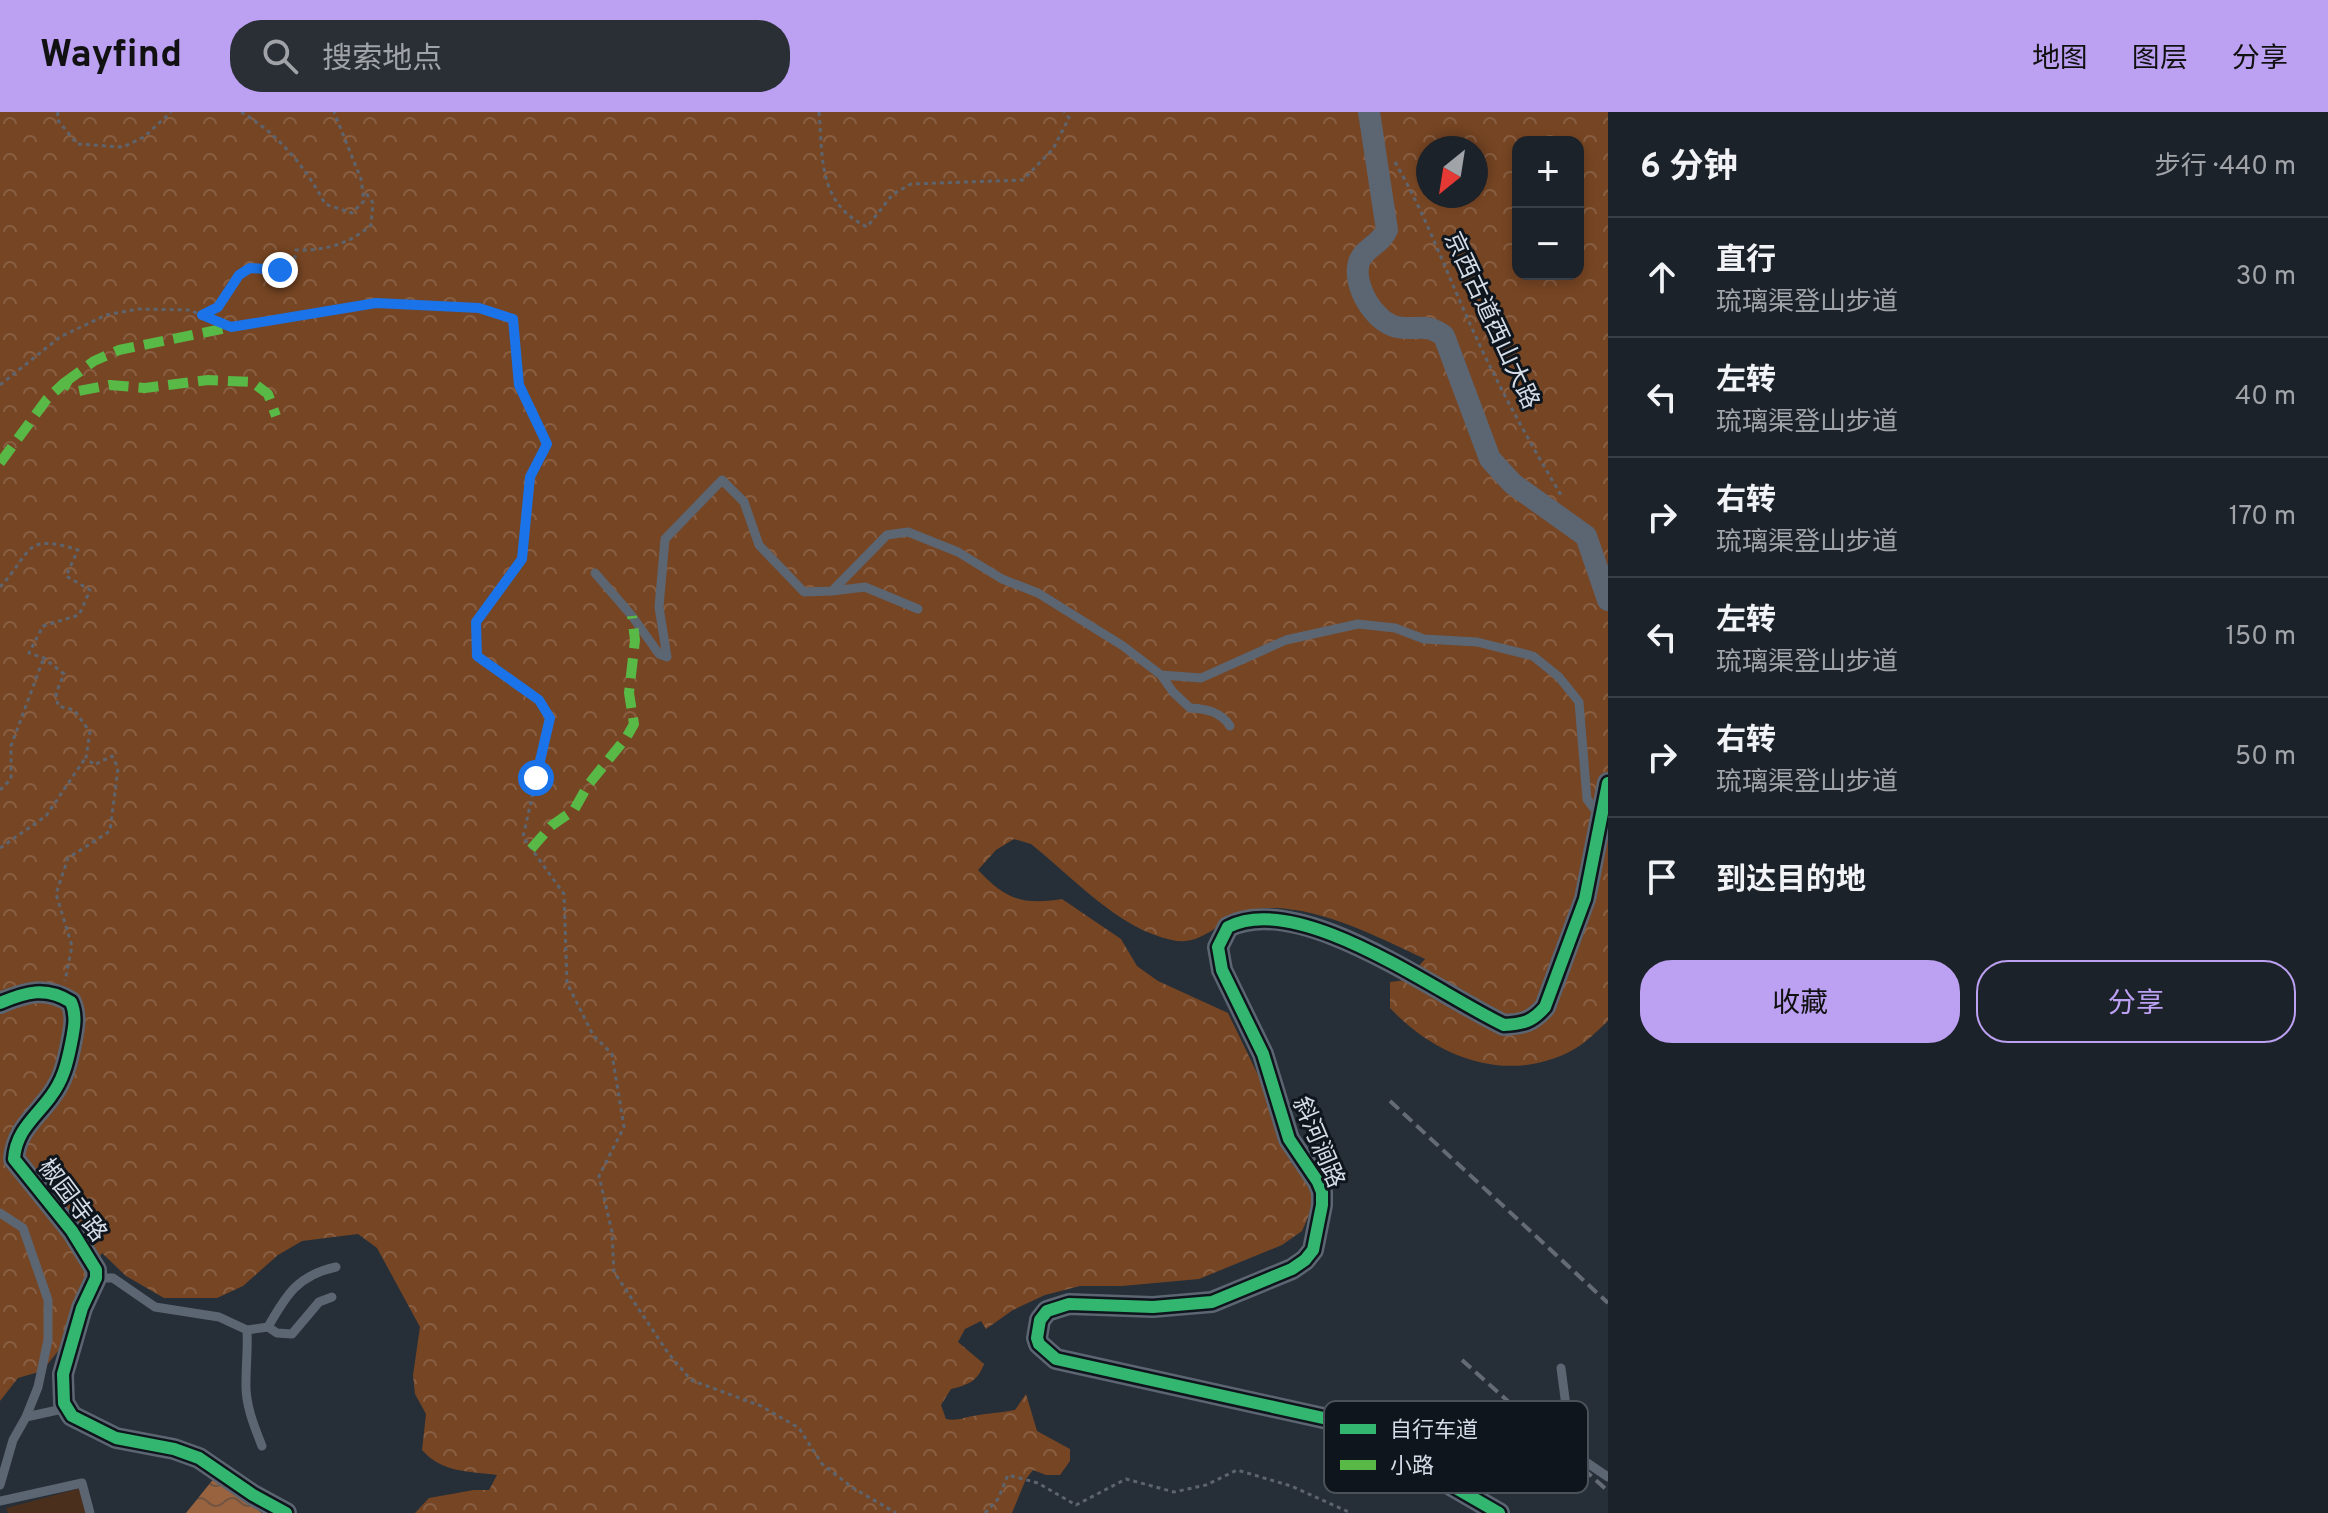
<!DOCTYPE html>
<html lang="zh">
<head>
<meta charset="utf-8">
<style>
  :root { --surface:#1c2229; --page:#292f35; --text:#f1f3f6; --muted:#a0a4a8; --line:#3a3f46; --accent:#bca0f2 }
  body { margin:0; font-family:Overpass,"Noto Sans SC",sans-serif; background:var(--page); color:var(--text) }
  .controls { position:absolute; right:24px; top:24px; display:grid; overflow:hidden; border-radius:16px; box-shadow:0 4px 12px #0003 }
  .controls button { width:72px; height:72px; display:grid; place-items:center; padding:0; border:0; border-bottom:2px solid var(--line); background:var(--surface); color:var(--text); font:40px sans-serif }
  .compass { position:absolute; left:1416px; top:24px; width:72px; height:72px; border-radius:50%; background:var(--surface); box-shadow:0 4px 12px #0003; rotate:210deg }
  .stop { position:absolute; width:24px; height:24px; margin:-18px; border:6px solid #1a73e8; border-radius:50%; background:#fff }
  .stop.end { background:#1a73e8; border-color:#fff; box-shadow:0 2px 8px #0008 }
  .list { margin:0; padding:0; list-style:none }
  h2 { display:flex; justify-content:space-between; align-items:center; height:104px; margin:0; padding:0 32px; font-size:34px }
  h2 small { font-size:26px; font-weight:400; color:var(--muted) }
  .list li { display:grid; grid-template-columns:52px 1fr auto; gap:24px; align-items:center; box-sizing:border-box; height:120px; padding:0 32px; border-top:2px solid var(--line) }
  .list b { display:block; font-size:30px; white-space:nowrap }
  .list p { margin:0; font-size:26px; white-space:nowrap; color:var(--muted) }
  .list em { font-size:26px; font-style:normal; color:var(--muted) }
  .actions { display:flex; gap:16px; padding:24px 32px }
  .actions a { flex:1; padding:18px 0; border:2px solid var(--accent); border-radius:32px; text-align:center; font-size:28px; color:var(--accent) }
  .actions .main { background:var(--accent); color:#111 }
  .icon { flex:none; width:44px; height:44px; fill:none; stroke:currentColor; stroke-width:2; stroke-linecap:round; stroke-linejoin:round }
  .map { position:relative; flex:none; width:1608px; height:1401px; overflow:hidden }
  header { display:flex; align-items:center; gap:48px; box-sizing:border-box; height:112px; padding:0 40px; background:var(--accent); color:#111 }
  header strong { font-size:38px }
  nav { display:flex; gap:44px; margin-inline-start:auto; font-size:28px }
  .search { width:560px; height:72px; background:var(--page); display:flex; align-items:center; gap:20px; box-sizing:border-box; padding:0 28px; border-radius:32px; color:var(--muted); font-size:30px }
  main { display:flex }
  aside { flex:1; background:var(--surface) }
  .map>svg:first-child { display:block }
  .forest { fill:url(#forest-crowns); fill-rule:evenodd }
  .pitch { fill:#4a2f1d }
  .water { fill:url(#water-waves) }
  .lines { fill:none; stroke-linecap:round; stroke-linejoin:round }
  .path { stroke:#5d646e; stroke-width:3; stroke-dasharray:4 4; stroke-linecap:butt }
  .service { stroke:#5c6572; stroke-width:9 }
  .tertiary { stroke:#5c6572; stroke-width:22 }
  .rail { stroke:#646b75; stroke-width:4; stroke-dasharray:12 6; stroke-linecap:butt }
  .quiet { stroke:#58b947; stroke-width:10; stroke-dasharray:20 10; stroke-linecap:butt }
  .cycleway-casing { stroke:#0f151c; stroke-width:17 }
  .cycleway { stroke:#33b770; stroke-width:12 }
  .route { stroke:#1a73e8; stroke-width:10 }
  .labels { text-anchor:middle; stroke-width:6; stroke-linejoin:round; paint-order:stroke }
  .street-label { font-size:24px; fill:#d4dce7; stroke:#0f151c }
  .key { fill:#0f151c; stroke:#4a5159; stroke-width:2 }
  .key-label { font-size:22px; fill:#d4dce7 }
</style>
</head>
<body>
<header>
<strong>Wayfind</strong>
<div class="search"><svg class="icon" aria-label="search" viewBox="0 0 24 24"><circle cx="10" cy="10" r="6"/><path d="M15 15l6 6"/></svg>搜索地点</div>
<nav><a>地图</a><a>图层</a><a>分享</a></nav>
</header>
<main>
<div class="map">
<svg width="1608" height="1401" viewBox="0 0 1608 1401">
  <defs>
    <pattern id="forest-crowns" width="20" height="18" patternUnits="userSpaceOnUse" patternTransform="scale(2)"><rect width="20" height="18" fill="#764523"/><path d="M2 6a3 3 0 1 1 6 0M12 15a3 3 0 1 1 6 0" fill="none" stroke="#895f43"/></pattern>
    <pattern id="water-waves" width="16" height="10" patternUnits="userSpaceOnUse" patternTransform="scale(2)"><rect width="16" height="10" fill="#99633f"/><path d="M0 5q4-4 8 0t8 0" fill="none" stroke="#715442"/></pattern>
  </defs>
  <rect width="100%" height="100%" fill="#262e37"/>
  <path class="forest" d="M0,0h1608v909c-12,11 -24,24 -39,31 -64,32 -133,5 -179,-44v-26l16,-2 19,-21c-49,-23 -127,-64 -181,-47 -25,9 -43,35 -72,28 -54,-11 -99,-63 -141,-96l-17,-5 -18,11 -18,20c28,30 45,35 84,29l59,40 16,27 21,15 70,32 33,68 21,65 11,19 18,15 1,28 -10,23 -20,14 -83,34 -77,7h-42l-35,9 -32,15 -27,19 -5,-8 -16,8 -7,13 26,22c-6,17 -16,21 -33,25l-10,16 5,14c11,2 16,-1 27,-3 14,-3 28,-3 42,-6l11,-16 11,37 33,18v12l-10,14h-14l-13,-5 -7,9 -14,34h-597l14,-15 45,-8h15l8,-15c-28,-4 -55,-2 -75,-25l4,-36 -11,-20 -2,-19 7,-48 -43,-79 -19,-14 -56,7 -24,14 -35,31 -26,12h-53l-38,-22 -24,-23 -15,25 -28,72 -17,21 -24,7 -18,23zM1518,30h60v132h-60zM1428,36h48v48h-48z"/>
  <path class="pitch" d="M81,1376l6,25h-79l-2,-5z"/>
  <path class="water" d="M215,1365l47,36h-76z"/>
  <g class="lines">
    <path class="path" d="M58,0l-1,7 20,25 46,3 21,-10 27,-25
      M241,0c36,21 65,55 84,92l27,9 12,-12 -3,-22 -27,-67
      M819,0c4,47 -1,91 48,115l26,-33 18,-10 112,-4 30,-31 16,-31 -5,-6
      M1395,50c30,52 48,102 72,155 27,62 60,121 94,178
      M202,203l16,-8 21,-32 11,-7 30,2 14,-5 2,-15c28,1 54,-6 75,-25l2,-22 -9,-13
      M0,273l60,-48 46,-22 32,-6 51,1 42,17 145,-24 103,5 34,11 6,66 28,59 -17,33 -8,82 -46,63 1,34 62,44 11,18 -27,119 41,57 3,89 26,52 19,19 12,73 -25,49 13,56 2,40 54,81 23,27 70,26 38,22 23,36 31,24 43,25
      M0,475c32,-34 23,-55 78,-37l-12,26 24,14 -11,25 -36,11 -14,27 15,5 20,16 -8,19 2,13 16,4 16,22 -4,25 8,8 18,-9 6,12 -8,63 -42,27 -12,36 16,52 -7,35
      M0,678l11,-11v-33l32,-86
      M0,736l46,-32 40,-59
      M985,1401l13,-14 10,-24 30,8 38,22 50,-26 48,13 32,-7 31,-15 54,16 60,27"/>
    <path class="service" d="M595,461l37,43 27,38 8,3 -8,-50 6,-68 57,-59 22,22 15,43 45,47 28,-1 55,-56 21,-3 50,20 44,27 36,14 85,53 38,29 40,3 85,-38 72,-16 37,4 29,11 53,3 56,14 26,21 20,25 8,97 11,15
      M832,479l33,-4 53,22
      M1161,563l12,17 17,16c17,1 31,4 40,18
      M0,1101l23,15 25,72v40l-10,47 -12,30
      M96,1166h17l42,29 64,10 28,13c1,18 -1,34 -1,52 -1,22 8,44 16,64
      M268,1215c18,-32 30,-52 68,-60
      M247,1218l21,-3 9,6 15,1 27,-32 13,-5
      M1561,1256l7,53 12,37 28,19
      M0,1373l13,-45 13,-23 41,-9
      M0,1389l82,-18 8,30"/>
    <path class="tertiary" d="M1369,0l18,118c-6,14 -23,18 -28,32 -7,23 15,60 38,65 21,4 29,-5 47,9l46,123 23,25 73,52 22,64
      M0,891c26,-11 46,-17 71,-1 6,14 3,27 0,42 -4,20 -8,36 -20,52 -15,21 -35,34 -37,63l58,72 24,39v8l-14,30 -19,66 1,29 8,13 44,22 58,11 25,9 54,37 33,18
      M1499,1401l-64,-37 -62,-47 -317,-70 -17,-15 -2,-6 3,-18 7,-9 22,-7 84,3 59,-5 80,-33 13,-9 8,-10 9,-45v-13l-4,-10 -29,-43 -26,-85 -41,-84 -4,-23 10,-20c72,-37 210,67 276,98 19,-1 28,-3 41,-18l40,-108 23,-116"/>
    <path class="rail" d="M1390,989l218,202
      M1462,1248l146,131"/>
    <path class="quiet" d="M64,271l30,-22 25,-11 112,-23
      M0,351l47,-64 17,-16 14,8 32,-6 35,3 63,-8 44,2 16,12 8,22
      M531,737l20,-23 23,-16 14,-25 38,-47 8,-14 -5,-31 6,-53 -3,-24"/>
    <defs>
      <path id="cycleway" d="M0,891c26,-11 46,-17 71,-1 6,14 3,27 0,42 -4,20 -8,36 -20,52 -15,21 -35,34 -37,63l58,72 24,39v8l-14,30 -19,66 1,29 8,13 44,22 58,11 25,9 54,37 33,18
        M1499,1401l-64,-37 -62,-47 -317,-70 -17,-15 -2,-6 3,-18 7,-9 22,-7 84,3 59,-5 80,-33 13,-9 8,-10 9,-45v-13l-4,-10 -29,-43 -26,-85 -41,-84 -4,-23 10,-20c72,-37 210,67 276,98 19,-1 28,-3 41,-18l40,-108 23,-116"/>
    </defs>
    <use href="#cycleway" class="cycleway-casing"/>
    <use href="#cycleway" class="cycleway"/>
  </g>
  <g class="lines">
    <path class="route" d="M280,158l-30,-2 -11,7 -21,32 -16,8 29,12 145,-24 103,5 34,11 6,66 28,59 -17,33 -8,82 -46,63 1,34 62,44 11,18 -14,60"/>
  </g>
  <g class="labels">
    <g class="street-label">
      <text transform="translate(1492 208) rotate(65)" y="8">京西古道·西山大路</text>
      <text transform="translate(1319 1030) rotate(67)" y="8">斜河涧路</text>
      <text transform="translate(73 1088) rotate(53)" y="8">椒园寺路</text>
    </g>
  </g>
  <rect x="1324" y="1289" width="264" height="92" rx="12" class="key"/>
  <rect x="1340" y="1312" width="36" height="10" fill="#33b770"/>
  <rect x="1340" y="1348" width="36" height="10" fill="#58b947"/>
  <g class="key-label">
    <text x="1390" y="1325">自行车道</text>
    <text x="1390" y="1361">小路</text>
  </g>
</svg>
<div class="controls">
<button>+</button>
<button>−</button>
</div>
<svg class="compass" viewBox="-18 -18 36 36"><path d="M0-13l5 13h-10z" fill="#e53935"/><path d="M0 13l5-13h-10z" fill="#a0a4a8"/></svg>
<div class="stop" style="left:536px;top:666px"></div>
<div class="stop end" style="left:280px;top:158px"></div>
</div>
<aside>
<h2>6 分钟<small>步行 · 440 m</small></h2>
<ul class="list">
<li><svg class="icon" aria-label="ahead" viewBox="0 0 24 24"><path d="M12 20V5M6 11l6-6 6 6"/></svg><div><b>直行</b><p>琉璃渠登山步道</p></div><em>30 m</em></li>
<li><svg class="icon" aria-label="left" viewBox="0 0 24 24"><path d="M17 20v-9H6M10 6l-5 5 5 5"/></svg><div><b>左转</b><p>琉璃渠登山步道</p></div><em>40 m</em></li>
<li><svg class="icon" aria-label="right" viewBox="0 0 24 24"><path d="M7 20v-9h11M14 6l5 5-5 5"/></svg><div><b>右转</b><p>琉璃渠登山步道</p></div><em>170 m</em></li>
<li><svg class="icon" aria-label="left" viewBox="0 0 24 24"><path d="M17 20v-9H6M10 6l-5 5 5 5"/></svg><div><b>左转</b><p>琉璃渠登山步道</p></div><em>150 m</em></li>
<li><svg class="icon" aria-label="right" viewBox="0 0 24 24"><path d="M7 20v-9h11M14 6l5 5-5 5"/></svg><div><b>右转</b><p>琉璃渠登山步道</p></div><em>50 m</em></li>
<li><svg class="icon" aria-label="arrive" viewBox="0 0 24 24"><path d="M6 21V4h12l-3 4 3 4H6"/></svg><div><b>到达目的地</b></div></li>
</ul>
<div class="actions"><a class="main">收藏</a><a>分享</a></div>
</aside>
</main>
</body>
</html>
